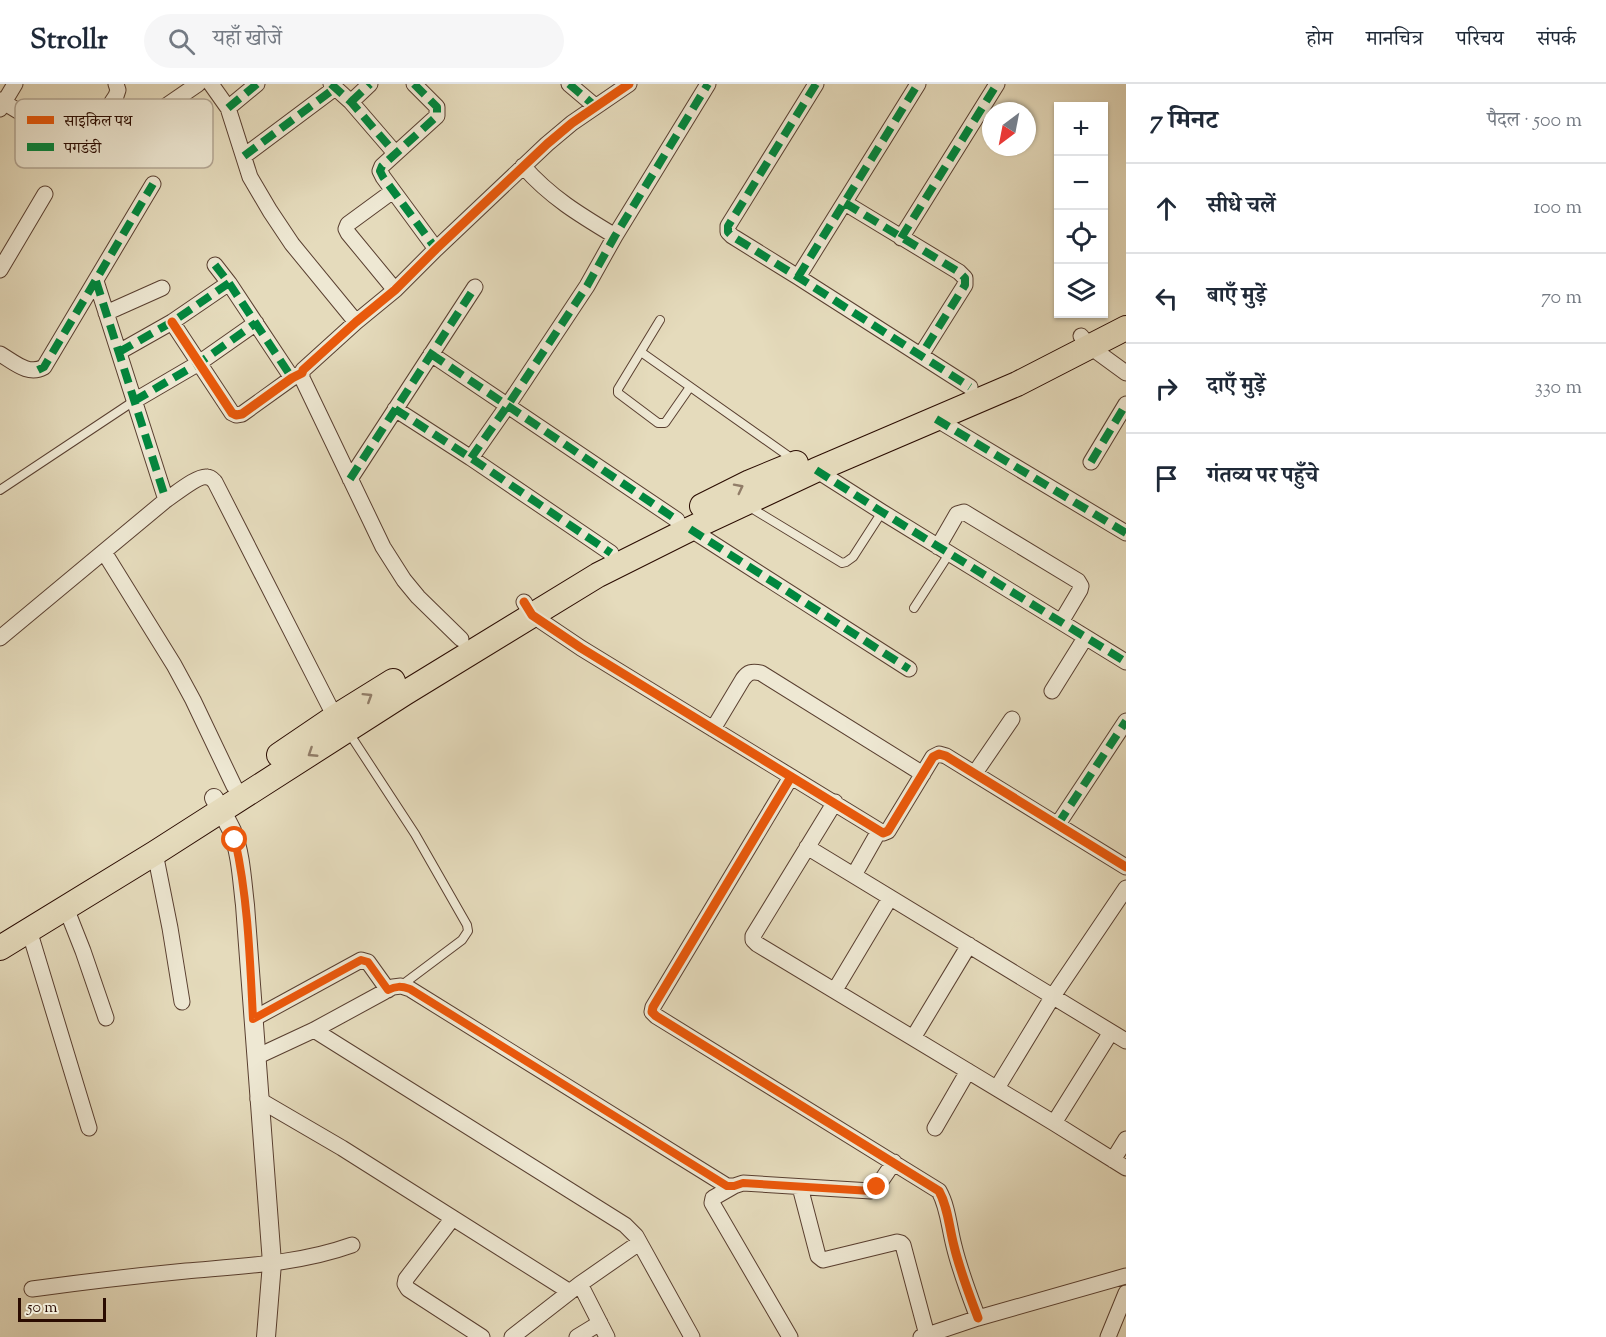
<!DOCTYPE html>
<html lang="hi">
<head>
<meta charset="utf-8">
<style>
  :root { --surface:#fff; --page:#f6f6f7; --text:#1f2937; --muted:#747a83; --line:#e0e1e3 }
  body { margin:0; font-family:"Sorts Mill Goudy","Noto Serif Devanagari",serif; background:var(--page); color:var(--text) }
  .controls { position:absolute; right:18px; top:18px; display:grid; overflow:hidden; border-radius:0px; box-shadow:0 2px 4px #0004 }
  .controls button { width:54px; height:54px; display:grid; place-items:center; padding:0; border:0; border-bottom:2px solid var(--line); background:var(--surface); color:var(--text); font:30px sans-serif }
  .compass { position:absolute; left:982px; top:18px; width:54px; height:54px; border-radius:50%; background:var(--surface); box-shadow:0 2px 4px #0004; rotate:212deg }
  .scale { position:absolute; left:18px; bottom:15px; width:88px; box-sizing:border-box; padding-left:6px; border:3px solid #2a0b01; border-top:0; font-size:16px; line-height:21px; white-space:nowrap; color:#2a0b01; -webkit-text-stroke:4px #eee8d3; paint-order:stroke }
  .stop { position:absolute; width:18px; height:18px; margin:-14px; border:4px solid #ea580c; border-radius:50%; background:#fff }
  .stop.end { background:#ea580c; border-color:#fff; box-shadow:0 2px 6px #0008 }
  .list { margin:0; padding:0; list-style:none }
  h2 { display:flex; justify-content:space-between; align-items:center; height:78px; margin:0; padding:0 24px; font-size:26px }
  h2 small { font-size:20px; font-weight:400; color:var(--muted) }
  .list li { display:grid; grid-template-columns:39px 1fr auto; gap:18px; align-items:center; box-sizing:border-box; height:90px; padding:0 24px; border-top:2px solid var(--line) }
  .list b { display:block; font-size:22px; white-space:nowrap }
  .list em { font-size:20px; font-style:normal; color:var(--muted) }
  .icon { flex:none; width:33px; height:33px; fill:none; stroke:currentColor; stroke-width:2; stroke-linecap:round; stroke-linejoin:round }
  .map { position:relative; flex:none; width:1126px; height:1253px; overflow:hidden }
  header { display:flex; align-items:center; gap:36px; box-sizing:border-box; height:84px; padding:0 30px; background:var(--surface); border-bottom:2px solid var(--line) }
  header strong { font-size:28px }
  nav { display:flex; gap:33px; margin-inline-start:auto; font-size:21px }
  .search { width:420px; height:54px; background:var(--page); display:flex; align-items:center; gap:15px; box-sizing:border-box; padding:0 21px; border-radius:33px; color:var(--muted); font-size:22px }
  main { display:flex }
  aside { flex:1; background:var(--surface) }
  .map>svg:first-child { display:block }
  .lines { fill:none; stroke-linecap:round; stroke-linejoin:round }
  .service-casing { stroke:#593f30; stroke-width:10 }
  .minor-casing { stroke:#593f30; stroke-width:17 }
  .tertiary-casing { stroke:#593f30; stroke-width:20 }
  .trunk-casing { stroke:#2a0b01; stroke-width:26 }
  .service { stroke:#eee8d3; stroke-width:8 }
  .minor { stroke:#eee8d3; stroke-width:15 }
  .tertiary { stroke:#eee8d3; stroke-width:18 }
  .trunk { stroke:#e5dbbc; stroke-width:24 }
  .quiet { stroke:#00873e; stroke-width:8; stroke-dasharray:15 8; stroke-linecap:butt }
  .cycleway-casing { stroke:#eee8d3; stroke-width:13 }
  .cycleway { stroke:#e8590c; stroke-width:9 }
  .oneway { stroke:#917d68 }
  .route { stroke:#ea580c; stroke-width:8 }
  .key { fill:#eee8d3; stroke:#b3a694; stroke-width:1.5 }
  .key-label { font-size:16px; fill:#2a0b01 }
</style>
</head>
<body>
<header>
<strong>Strollr</strong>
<div class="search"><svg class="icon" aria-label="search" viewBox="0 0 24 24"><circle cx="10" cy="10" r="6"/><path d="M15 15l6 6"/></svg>यहाँ खोजें</div>
<nav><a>होम</a><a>मानचित्र</a><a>परिचय</a><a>संपर्क</a></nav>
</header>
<main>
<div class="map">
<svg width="1126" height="1253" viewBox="0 0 1126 1253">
  <rect width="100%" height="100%" fill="#e5dbbc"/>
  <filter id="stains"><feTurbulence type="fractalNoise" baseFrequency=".00333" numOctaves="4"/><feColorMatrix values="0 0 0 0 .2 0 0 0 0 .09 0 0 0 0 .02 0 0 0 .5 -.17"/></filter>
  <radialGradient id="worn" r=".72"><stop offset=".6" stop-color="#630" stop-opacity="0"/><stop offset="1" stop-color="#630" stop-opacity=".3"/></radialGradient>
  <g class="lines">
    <defs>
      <path id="service" d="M660,236l-42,69v4l40,30h7l25,-36
        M641,268l153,108
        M0,406l134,-89
        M748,422l94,57 4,-1 7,-5 29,-45
        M914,524l35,-54
        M349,649l66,101 52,91 1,6 -6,9 -60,45"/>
      <path id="minor" d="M211,0l17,24 22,69 20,34 22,33 64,78
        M331,0l20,18 44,51
        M414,0l23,23v9l-55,50 -2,5 3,6 53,72
        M569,0l26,22
        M816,0l-88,142v6l4,4 66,41 172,110
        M0,16l74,45 7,1 4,-3 31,-47 2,-6 -2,-6
        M351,18l19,-18
        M166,22l32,-22
        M228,24l29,-24
        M0,25l15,-25
        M244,72l91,-68
        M523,82c27,31 57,49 92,70
        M393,107l-45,33 -2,5 2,4 47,57
        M845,119l114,69 6,6v7l-44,70
        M901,154l96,-154
        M215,181l14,18 63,95
        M0,186l45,-76
        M798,193l120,-193
        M96,197l70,219
        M106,229l56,-25
        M172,238l60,91 4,2 6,-1 50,-36 10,-5 1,-3 53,-48 39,-32 41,-41 111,-105 25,-21 57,-39
        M1081,252l8,10 37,27
        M119,268l53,-30 57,-39
        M0,270c14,8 28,22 44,13l109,-183
        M431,270l246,166
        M302,289v5l81,169 21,33 14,17 43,42
        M134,317l65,-38 57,-40
        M395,325l76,49 140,95
        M936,335l190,114
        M471,374l37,-53 79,-119 28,-50 93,-152
        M1091,378l35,-58
        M816,386l66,42 244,150
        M350,395l125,-192
        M690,445l219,140
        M938,463l19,-33 7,-2 114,69 3,5 -1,4 -19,32
        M104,468l70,113 19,35 41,86
        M524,518l8,13 49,33 302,185 5,-2 45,-74 6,-3 7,2 180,111
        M0,554l166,-138c8,-5 32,-25 41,-23 4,0 6,3 8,5l120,235
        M1052,607l33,-53
        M713,645l30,-50c5,-7 9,-8 18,-6l162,101
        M975,689l37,-54
        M791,693l-138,230 -1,5 4,4 283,175c9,16 10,36 15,55 6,25 15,48 24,72
        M835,718l-82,134v4l4,4 297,179 72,45
        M1058,740l68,-103
        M807,763l319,194
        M155,769l15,75 12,74
        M854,791l25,-44
        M66,824l17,43 23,67
        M29,846l60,198
        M835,906l55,-92
        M253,935l108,-59 7,2 20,28
        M314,946l311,195 11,11 56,101
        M913,954l56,-93
        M256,973l58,-27 79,-43 8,-1 9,3 317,197h7l9,-3 128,8 6,-4 17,-25
        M997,1004l56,-92 73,-108
        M258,1015l84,49 228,144
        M1054,1039l57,-91
        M935,1044l33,-57
        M1113,1076l13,-21
        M734,1102l-21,12 -1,5 78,134
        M800,1103l18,69 5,4 74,-18 4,1 2,2 24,90
        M452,1135l-46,60 -1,5 3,5 74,48
        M580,1200l27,53
        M32,1205c51,-7 102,-13 154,-18 56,-5 113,-7 166,-26
        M512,1253l68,-53 59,-41
        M577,1253l23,-14
        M921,1253l57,-19 148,-42
        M1108,1253l18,-44"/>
      <path id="tertiary" d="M214,714c6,11 13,22 18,33 9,23 10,50 13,74l27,358 -6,74"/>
      <path id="trunk" d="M702,422l48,-24 46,-19
        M279,671l56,-38 58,-36
        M0,864l155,-95 250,-160 193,-118 92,-46 126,-59 201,-86 109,-56"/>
    </defs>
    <use href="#service" class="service-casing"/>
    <use href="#minor" class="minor-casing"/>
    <use href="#tertiary" class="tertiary-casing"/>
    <use href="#trunk" class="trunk-casing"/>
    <use href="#service" class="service"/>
    <use href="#minor" class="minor"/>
    <use href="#tertiary" class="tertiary"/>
    <use href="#trunk" class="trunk"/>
    <path class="quiet" d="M331,0l20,18 44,51
      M414,0l23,23v9l-55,50 -2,5 3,6 53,72
      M569,0l26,22
      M816,0l-88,142v6l4,4 66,41 172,110
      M351,18l19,-18
      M228,24l29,-24
      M244,72l91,-68
      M845,119l114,69 6,6v7l-44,70
      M901,154l96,-154
      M215,181l14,18 63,95
      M798,193l120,-193
      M96,197l70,219
      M119,268l53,-30 57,-39
      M431,270l246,166
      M38,286l6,-3 109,-183
      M134,317l65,-38 57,-40
      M395,325l76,49 140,95
      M936,335l190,114
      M471,374l37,-53 79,-119 28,-50 93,-152
      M1091,378l35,-58
      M816,386l66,42 244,150
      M350,395l125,-192
      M690,445l219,140
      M1058,740l68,-103"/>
    <defs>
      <path id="cycleway" d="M172,238l60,91 4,2 6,-1 50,-36 10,-5 1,-3 53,-48 39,-32 41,-41 111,-105 25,-21 57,-39
        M524,518l8,13 49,33 302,185 5,-2 45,-74 6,-3 7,2 180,111
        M791,693l-138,230 -1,5 4,4 283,175c9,16 10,36 15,55 6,25 15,48 24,72"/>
    </defs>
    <use href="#cycleway" class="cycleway-casing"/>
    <use href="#cycleway" class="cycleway"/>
  </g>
  <defs><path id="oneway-chevron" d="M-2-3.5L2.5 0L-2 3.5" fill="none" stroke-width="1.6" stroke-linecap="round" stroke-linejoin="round" transform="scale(1.5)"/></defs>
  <g class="oneway">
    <use href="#oneway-chevron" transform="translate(739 404) rotate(-27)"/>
    <use href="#oneway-chevron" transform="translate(368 613) rotate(-32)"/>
    <use href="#oneway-chevron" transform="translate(312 669) rotate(147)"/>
  </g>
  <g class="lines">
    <path class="route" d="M235,756c13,58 15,120 18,179l108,-59 7,2 20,28c8,-4 13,-4 22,-1l317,197h7l9,-3 128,8 6,-4"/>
  </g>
  <rect x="15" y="15" width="198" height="69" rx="9" class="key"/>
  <rect x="27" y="32" width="27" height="8" fill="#e8590c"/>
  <rect x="27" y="59" width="27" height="8" fill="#00873e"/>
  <g class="key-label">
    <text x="64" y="42">साइकिल पथ</text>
    <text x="64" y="69">पगडंडी</text>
  </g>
  <rect width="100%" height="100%" filter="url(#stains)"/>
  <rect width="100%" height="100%" fill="url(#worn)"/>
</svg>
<div class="controls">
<button>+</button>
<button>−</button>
<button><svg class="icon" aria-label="locate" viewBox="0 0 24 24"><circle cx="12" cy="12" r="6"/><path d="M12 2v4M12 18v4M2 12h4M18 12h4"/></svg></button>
<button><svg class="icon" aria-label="layers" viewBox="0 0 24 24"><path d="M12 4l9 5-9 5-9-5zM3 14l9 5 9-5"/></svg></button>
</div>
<svg class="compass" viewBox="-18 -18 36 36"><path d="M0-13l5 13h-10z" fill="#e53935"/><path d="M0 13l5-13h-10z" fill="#747a83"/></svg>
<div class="scale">50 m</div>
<div class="stop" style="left:235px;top:756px"></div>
<div class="stop end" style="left:877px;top:1103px"></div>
</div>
<aside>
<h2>7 मिनट<small>पैदल · 500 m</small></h2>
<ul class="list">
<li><svg class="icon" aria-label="ahead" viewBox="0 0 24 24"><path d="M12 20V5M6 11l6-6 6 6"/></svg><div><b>सीधे चलें</b></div><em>100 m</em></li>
<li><svg class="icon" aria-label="left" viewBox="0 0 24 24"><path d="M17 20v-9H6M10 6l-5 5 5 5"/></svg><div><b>बाएँ मुड़ें</b></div><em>70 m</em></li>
<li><svg class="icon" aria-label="right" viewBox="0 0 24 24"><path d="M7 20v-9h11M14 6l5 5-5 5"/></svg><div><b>दाएँ मुड़ें</b></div><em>330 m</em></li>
<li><svg class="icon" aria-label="arrive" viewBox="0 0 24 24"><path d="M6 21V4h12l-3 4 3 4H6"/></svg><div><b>गंतव्य पर पहुँचे</b></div></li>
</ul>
</aside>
</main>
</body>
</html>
